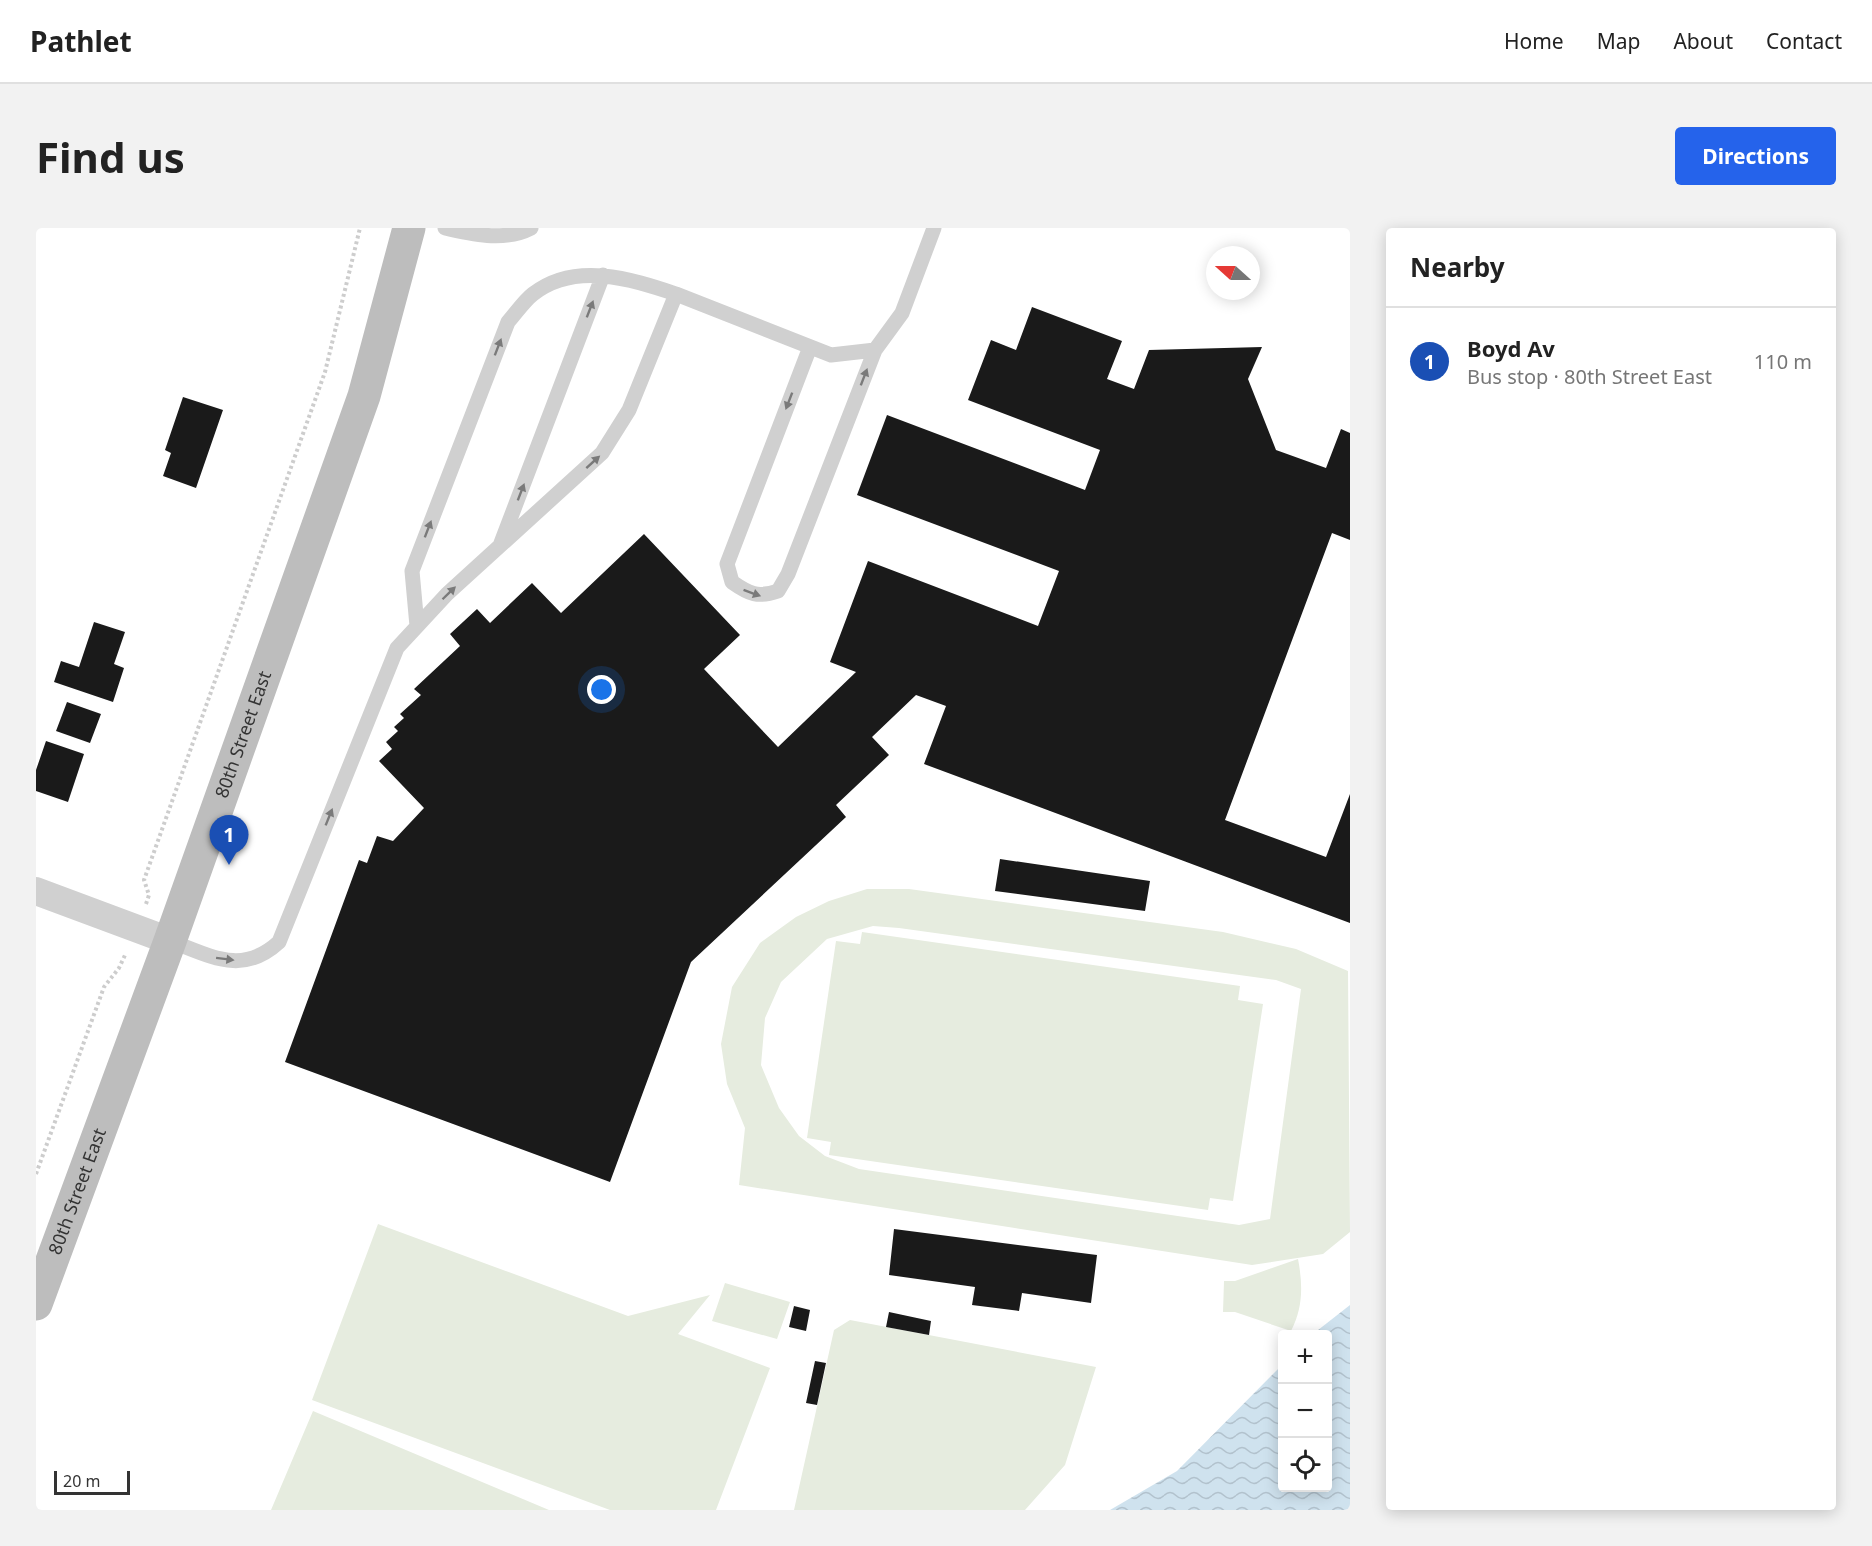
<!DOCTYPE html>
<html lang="en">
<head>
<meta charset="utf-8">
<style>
  :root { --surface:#fff; --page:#f2f2f2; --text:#222; --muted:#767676; --line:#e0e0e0; --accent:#2563eb }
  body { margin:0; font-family:"Noto Sans",sans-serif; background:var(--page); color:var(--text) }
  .controls { position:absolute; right:18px; bottom:18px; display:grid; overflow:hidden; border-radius:6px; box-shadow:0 3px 15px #0003 }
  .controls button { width:54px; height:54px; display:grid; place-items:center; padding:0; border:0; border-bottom:2px solid var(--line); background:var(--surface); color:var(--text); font:30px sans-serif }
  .compass { position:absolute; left:1170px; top:18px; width:54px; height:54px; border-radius:50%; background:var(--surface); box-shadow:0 3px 15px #0003; rotate:291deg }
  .scale { position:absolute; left:18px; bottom:15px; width:76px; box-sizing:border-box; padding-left:6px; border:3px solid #333; border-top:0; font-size:16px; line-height:21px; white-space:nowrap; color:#333; -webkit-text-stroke:4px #fff; paint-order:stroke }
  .you { position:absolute; left:566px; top:462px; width:21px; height:21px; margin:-15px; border:4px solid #fff; border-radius:50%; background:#1a73e8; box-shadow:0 0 0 9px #1a73e833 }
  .badge { display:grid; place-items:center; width:39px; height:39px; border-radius:50%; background:var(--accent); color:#fff; font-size:20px; font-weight:700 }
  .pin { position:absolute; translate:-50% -50px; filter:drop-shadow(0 2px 3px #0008) }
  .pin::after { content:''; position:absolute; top:32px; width:21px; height:18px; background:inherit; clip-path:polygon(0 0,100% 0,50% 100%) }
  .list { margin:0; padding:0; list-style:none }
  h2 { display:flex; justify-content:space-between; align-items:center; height:78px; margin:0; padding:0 24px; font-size:26px }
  h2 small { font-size:20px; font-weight:400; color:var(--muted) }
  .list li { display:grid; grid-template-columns:39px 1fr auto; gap:18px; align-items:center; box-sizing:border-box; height:108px; padding:0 24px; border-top:2px solid var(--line) }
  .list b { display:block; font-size:22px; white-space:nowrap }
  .list p { margin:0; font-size:20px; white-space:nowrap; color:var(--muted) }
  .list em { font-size:20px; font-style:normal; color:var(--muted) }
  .icon { flex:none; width:33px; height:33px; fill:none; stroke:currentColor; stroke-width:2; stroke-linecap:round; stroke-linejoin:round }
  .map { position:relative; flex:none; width:1314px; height:1282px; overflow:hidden; border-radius:6px }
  header { display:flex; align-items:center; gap:36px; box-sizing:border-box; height:84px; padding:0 30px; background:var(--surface); border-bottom:2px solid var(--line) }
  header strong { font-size:28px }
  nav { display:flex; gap:33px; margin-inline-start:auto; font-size:21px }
  .intro { display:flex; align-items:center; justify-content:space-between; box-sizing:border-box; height:144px; padding:0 36px }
  h1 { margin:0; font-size:42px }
  .button { padding:15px 27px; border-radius:6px; background:var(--accent); color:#fff; font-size:21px; font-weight:700 }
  main { display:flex; gap:36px; padding:0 36px }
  aside { flex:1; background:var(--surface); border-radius:6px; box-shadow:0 3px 15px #0003 }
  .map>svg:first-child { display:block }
  .green { fill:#e6ecdf; fill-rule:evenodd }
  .water { fill:url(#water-waves) }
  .building { fill:#1a1a1a }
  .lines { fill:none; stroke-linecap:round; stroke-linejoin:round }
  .path { stroke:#cdcdcd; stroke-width:4; stroke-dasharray:3 3; stroke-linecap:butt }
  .lane { stroke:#d0d0d0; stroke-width:15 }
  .street { stroke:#d0d0d0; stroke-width:28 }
  .secondary { stroke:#bdbdbd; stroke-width:33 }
  .oneway { fill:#7a7a7a }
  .labels { text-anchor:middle; stroke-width:6; stroke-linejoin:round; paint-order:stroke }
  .street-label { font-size:18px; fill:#333; stroke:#fff }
</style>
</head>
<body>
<header>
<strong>Pathlet</strong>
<nav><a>Home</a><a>Map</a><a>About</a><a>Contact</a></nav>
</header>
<div class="intro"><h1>Find us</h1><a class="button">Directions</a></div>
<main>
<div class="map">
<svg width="1314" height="1282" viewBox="0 0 1314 1282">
  <defs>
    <pattern id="water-waves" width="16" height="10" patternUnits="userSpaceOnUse" patternTransform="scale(1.5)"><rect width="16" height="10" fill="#cfe2ee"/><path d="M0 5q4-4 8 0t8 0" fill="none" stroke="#b2c2cd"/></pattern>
  </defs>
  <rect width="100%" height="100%" fill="#fff"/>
  <path class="green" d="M831,661h42l314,43 73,17 52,22 2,261 -27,22 -71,11 -513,-80 6,-57 -18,-44 -6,-40 11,-57 28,-44 36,-26 33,-16zM837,698l26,2 377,52 25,9 -31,230 -31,6 -380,-56 -34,-13 -26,-20 -20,-28 -18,-43 4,-47 16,-36 46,-43z
    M826,704l378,54 -2,14 25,4 -30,197 -23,-3 -2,12 -379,-55 2,-13 -24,-4 29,-197 24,3z
    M342,996l250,92 82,-21 -32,39 92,34 -54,142h-106l-298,-110z
    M1262,1031c5,26 5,49 -7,72l-56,-19h-12l1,-31h11z
    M689,1055l65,19 -13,37 -65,-18z
    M814,1092l246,47 -31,98 -40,45h-231l40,-180z
    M277,1183l236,99h-278z"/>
  <path class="water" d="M1314,1077v205h-240l67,-39 105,-106v123h46v-154h-15z"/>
  <path class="building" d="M996,79l90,34 -15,38 27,10 15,-39 113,-3 -14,32 28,71 50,18 15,-39 9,4v107l-18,-7 -107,287 101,37 24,-63v129l-426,-159 22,-58 -30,-11 -44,42 17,18 -53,50 10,12 -155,145 -81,220 -325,-120 74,-202 8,3 10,-27 16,5 31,-33 -45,-47 13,-12 -6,-7 12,-11 -4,-4 10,-9 -4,-4 21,-19 -7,-6 46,-43 -10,-12 27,-25 13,14 42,-40 29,30 83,-79 96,101 -36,34 74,78 78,-75 -26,-10 38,-101 170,65 21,-55 -202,-76 30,-80 198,75 15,-40 -132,-50 23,-60 25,10z
    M147,169l40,13 -27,78 -33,-12 8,-23 -6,-3z
    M58,394l31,10 -11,32 10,4 -11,34 -59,-20 7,-21 18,6z
    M31,474l34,12 -11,29 -34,-12z
    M10,513l38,13 -16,48 -32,-11v-21z
    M964,631l150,22 -5,30 -150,-20z
    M858,1001l203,26 -6,48 -69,-10 -3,18 -47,-6 3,-18 -86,-12z
    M758,1078l16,4 -4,21 -17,-4z
    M853,1084l42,9 -2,14 -43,-8z
    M779,1133l11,2 -9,42 -11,-2z"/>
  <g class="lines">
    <path class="path" d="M110,676l3,-9 -5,-15 181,-508 35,-144
      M0,946l68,-187 15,-19 7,-15"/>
    <path class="lane" d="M409,0c28,6 59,14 86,0
      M774,119l-83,217 5,18c17,12 26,16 46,9l10,-17 87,-224
      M465,315l102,-268
      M381,398l-5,-55 96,-249c8,-9 16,-21 25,-28 42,-33 98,-15 143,0
      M134,713c41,15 72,35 109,1l118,-294 50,-54 155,-141 27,-43 47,-116 155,61 44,-5 27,-37 32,-85"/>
    <path class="street" d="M0,663l134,50"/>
    <path class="secondary" id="s1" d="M0,1076l134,-363 194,-545 45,-168"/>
  </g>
  <defs><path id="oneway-solid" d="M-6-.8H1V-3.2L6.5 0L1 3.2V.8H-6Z" transform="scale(1.5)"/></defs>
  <g class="oneway">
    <use href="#oneway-solid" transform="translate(554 81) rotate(-69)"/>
    <use href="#oneway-solid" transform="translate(462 119) rotate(-69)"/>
    <use href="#oneway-solid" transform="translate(828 149) rotate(-69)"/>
    <use href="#oneway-solid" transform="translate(753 173) rotate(111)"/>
    <use href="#oneway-solid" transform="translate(557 234) rotate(-42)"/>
    <use href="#oneway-solid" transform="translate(485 264) rotate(-69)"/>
    <use href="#oneway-solid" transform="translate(392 301) rotate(-69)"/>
    <use href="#oneway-solid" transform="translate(413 365) rotate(-44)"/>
    <use href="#oneway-solid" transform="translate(716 365) rotate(20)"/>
    <use href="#oneway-solid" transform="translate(293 589) rotate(-68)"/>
    <use href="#oneway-solid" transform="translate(189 731) rotate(7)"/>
  </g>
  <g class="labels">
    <g class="street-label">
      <text dy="6" stroke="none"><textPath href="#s1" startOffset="606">80th Street East</textPath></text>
      <text dy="6" stroke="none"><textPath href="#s1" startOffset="120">80th Street East</textPath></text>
    </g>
  </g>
</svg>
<div class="controls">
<button>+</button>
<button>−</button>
<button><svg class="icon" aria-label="locate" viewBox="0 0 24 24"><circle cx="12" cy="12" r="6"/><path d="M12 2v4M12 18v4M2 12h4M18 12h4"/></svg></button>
</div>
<svg class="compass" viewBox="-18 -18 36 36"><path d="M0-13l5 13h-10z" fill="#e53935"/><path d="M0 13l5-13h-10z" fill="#767676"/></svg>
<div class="scale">20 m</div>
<div class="you"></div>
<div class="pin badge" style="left:193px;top:637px;background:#1a4fb4">1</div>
</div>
<aside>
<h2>Nearby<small></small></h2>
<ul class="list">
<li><span class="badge" style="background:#1a4fb4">1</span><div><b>Boyd Av</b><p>Bus stop · 80th Street East</p></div><em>110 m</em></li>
</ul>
</aside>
</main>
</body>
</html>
